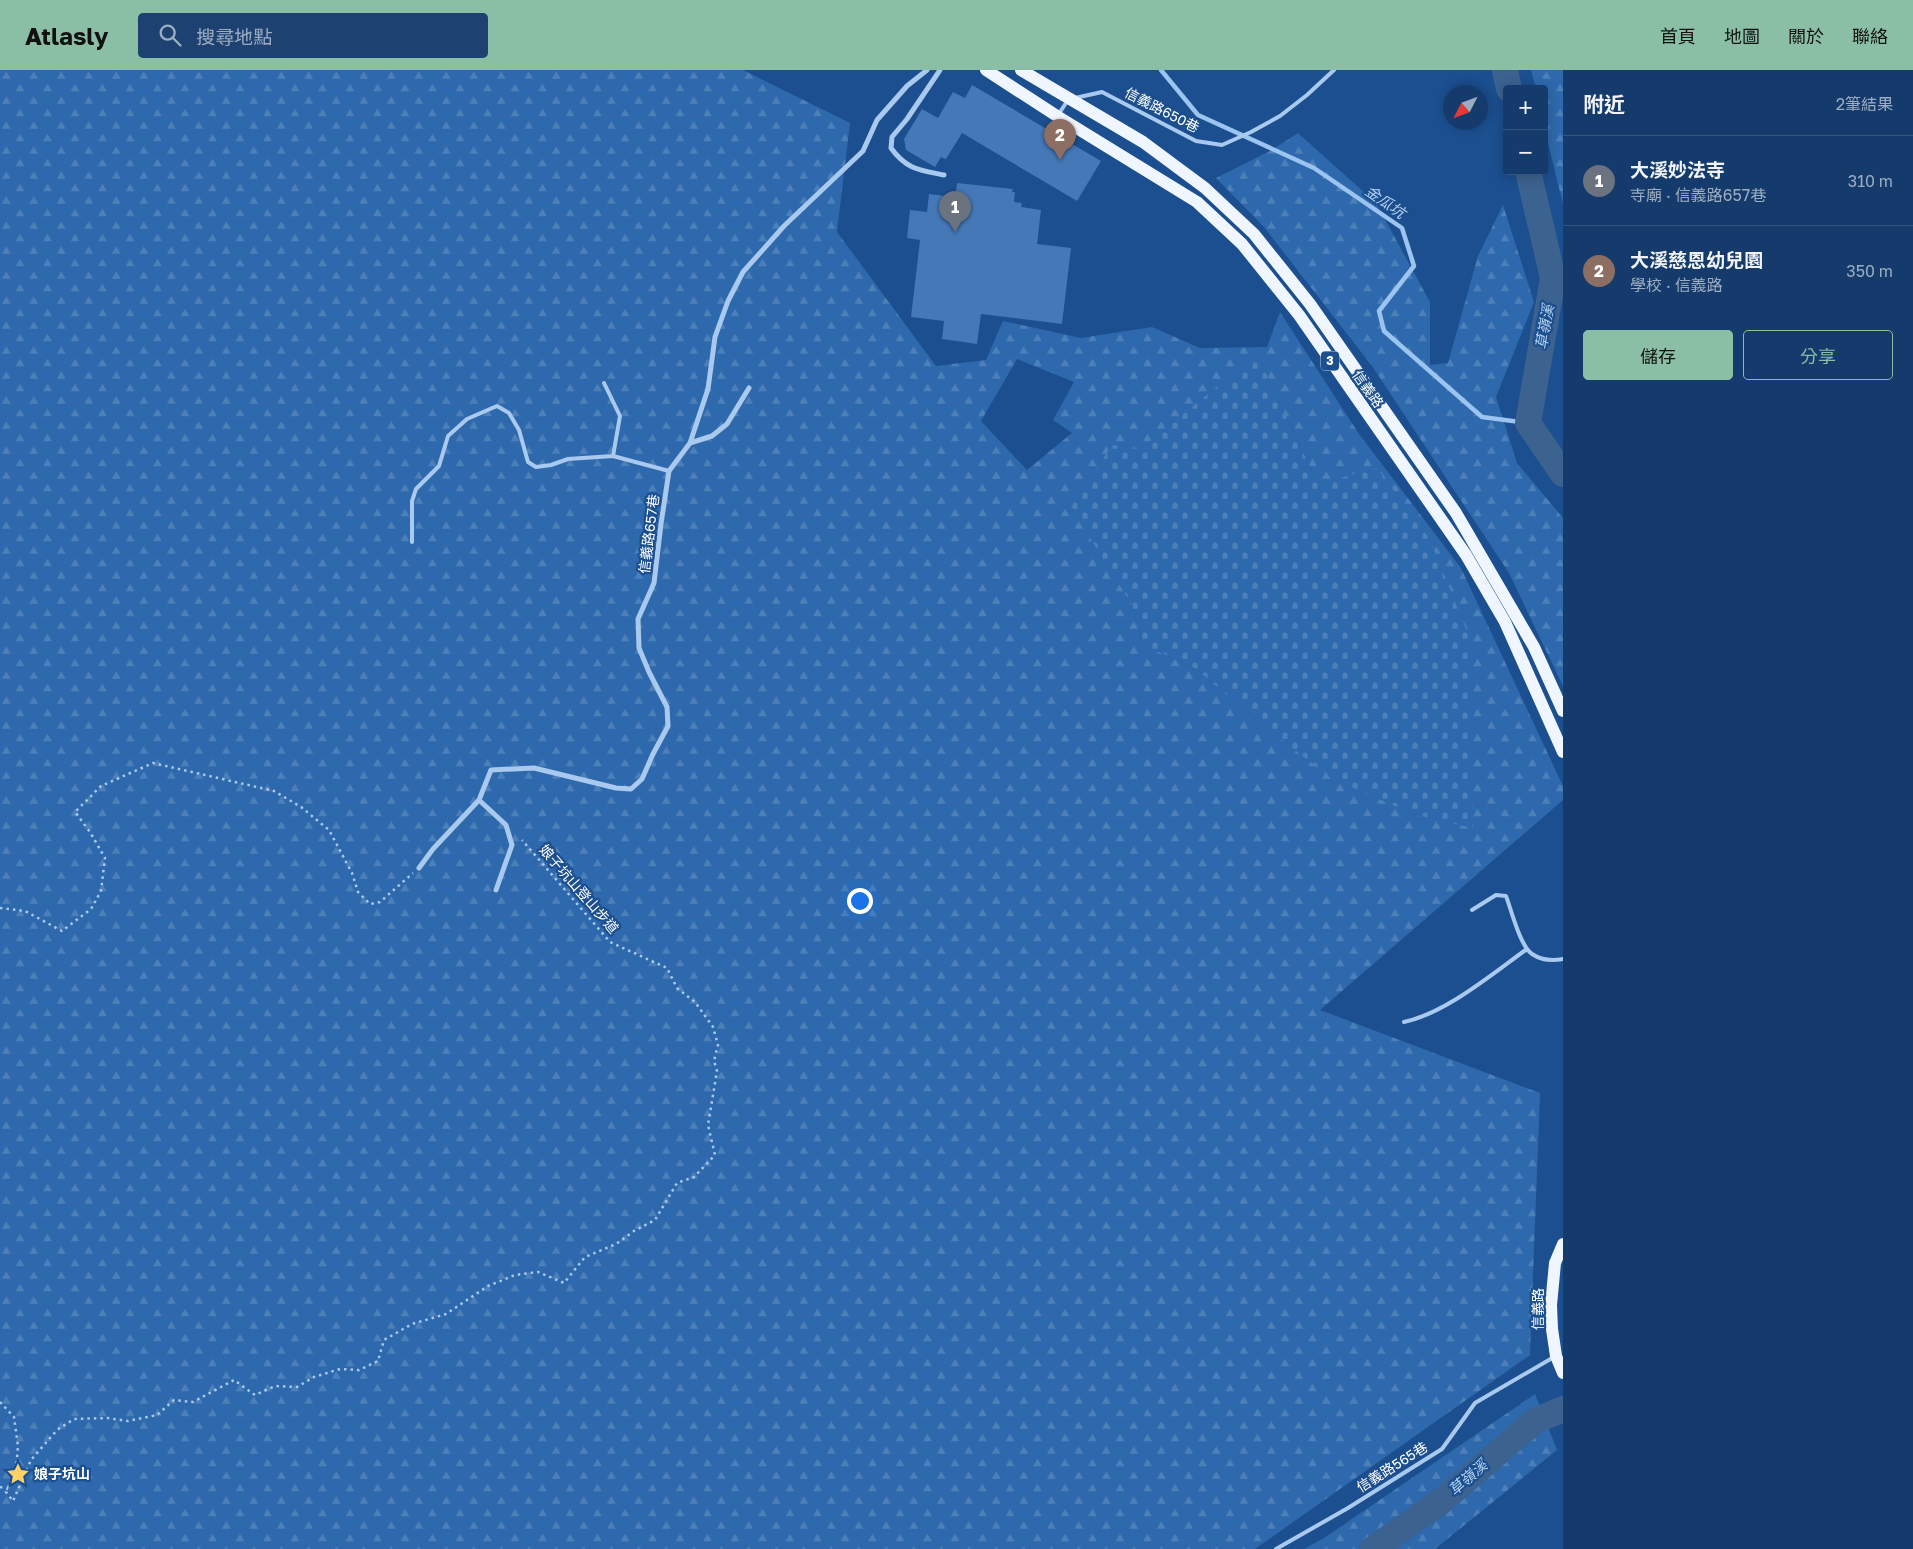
<!DOCTYPE html>
<html lang="zh-TW">
<head>
<meta charset="utf-8">
<style>
  :root { --surface:#143b6b; --page:#1d4271; --text:#f1f3f6; --muted:#9dadc1; --line:#33557e; --accent:#8abfa5 }
  body { margin:0; font-family:"Golos Text","Noto Sans TC",sans-serif; background:var(--page); color:var(--text) }
  .controls { position:absolute; right:15px; top:15px; display:grid; overflow:hidden; border-radius:5px; box-shadow:0 2px 12px #0003 }
  .controls button { width:45px; height:45px; display:grid; place-items:center; padding:0; border:0; border-bottom:1px solid var(--line); background:var(--surface); color:var(--text); font:25px sans-serif }
  .compass { position:absolute; left:1443px; top:15px; width:45px; height:45px; border-radius:50%; background:var(--surface); box-shadow:0 2px 12px #0003; rotate:228deg }
  .you { position:absolute; left:859px; top:830px; width:18px; height:18px; margin:-12px; border:4px solid #fff; border-radius:50%; background:#1a73e8; box-shadow:0 0 0 8px #1a73e833 }
  .badge { display:grid; place-items:center; width:32px; height:32px; border-radius:50%; background:var(--accent); color:#fff; font-size:16px; font-weight:700 }
  .pin { position:absolute; translate:-50% -41px; filter:drop-shadow(0 1px 2px #0008) }
  .pin::after { content:''; position:absolute; top:26px; width:18px; height:15px; background:inherit; clip-path:polygon(0 0,100% 0,50% 100%) }
  .list { margin:0; padding:0; list-style:none }
  h2 { display:flex; justify-content:space-between; align-items:center; height:65px; margin:0; padding:0 20px; font-size:21px }
  h2 small { font-size:16px; font-weight:400; color:var(--muted) }
  .list li { display:grid; grid-template-columns:32px 1fr auto; gap:15px; align-items:center; box-sizing:border-box; height:90px; padding:0 20px; border-top:1px solid var(--line) }
  .list b { display:block; font-size:19px; white-space:nowrap }
  .list p { margin:0; font-size:16px; white-space:nowrap; color:var(--muted) }
  .list em { font-size:16px; font-style:normal; color:var(--muted) }
  .actions { display:flex; gap:10px; padding:15px 20px }
  .actions a { flex:1; padding:11px 0; border:1px solid var(--accent); border-radius:5px; text-align:center; font-size:18px; color:var(--accent) }
  .actions .main { background:var(--accent); color:#111 }
  .icon { flex:none; width:28px; height:28px; fill:none; stroke:currentColor; stroke-width:2; stroke-linecap:round; stroke-linejoin:round }
  .map { position:relative; flex:none; width:1563px; height:1479px; overflow:hidden }
  header { display:flex; align-items:center; gap:30px; box-sizing:border-box; height:70px; padding:0 25px; background:var(--accent); color:#111 }
  header strong { font-size:24px }
  nav { display:flex; gap:28px; margin-inline-start:auto; font-size:18px }
  .search { width:350px; height:45px; background:var(--page); display:flex; align-items:center; gap:12px; box-sizing:border-box; padding:0 18px; border-radius:5px; color:var(--muted); font-size:19px }
  main { display:flex }
  aside { flex:1; background:var(--surface) }
  .map>svg:first-child { display:block }
  .forest { fill:url(#forest-firs); fill-rule:evenodd }
  .cemetery { fill:url(#cemetery-stones) }
  .lines { fill:none; stroke-linecap:round; stroke-linejoin:round }
  .stream { stroke:#9cc4f0; stroke-width:4.5 }
  .river { stroke:#3c6290; stroke-width:26 }
  .building { fill:#4478b7 }
  .path { stroke:#a9c9ee; stroke-width:2.5; stroke-dasharray:2.5 4; stroke-linecap:butt }
  .service { stroke:#a9c9ee; stroke-width:4 }
  .minor { stroke:#a9c9ee; stroke-width:5 }
  .primary { stroke:#f0f6ff; stroke-width:12 }
  .labels { text-anchor:middle; stroke-width:4.5; stroke-linejoin:round; paint-order:stroke }
  .shield { fill:#1b4f8f; stroke:#bbcadd; stroke-width:1 }
  .shield-label { font-size:12px; font-weight:bold; fill:#fff }
  .street-label { font-size:14px; fill:#fff; stroke:#1b4f8f }
  .poi-label { font-size:14px; font-weight:bold; fill:#fff; stroke:#1b4f8f; text-anchor:start }
  .water-label { font-size:15px; font-style:italic; fill:#b5d3f5; stroke:#1b4f8f }
</style>
</head>
<body>
<header>
<strong>Atlasly</strong>
<div class="search"><svg class="icon" aria-label="search" viewBox="0 0 24 24"><circle cx="10" cy="10" r="6"/><path d="M15 15l6 6"/></svg>搜尋地點</div>
<nav><a>首頁</a><a>地圖</a><a>關於</a><a>聯絡</a></nav>
</header>
<main>
<div class="map">
<svg width="1563" height="1479" viewBox="0 0 1563 1479">
  <defs>
    <pattern id="forest-firs" width="22" height="20" patternUnits="userSpaceOnUse" patternTransform="scale(1.25)"><rect width="22" height="20" fill="#2e69ad"/><path d="M5 1l3.5 6h-7zM16 11l3.5 6h-7z" fill="#4d80b9"/></pattern>
    <pattern id="cemetery-stones" width="16" height="16" patternUnits="userSpaceOnUse" patternTransform="scale(1.25)"><rect width="16" height="16" fill="#2e69ad"/><path d="M2 7V4a2 2 0 0 1 4 0v3zM10 15v-3a2 2 0 0 1 4 0v3z" fill="#4d80b9"/></pattern>
  </defs>
  <rect width="100%" height="100%" fill="#1b4f8f"/>
  <path class="forest" d="M0,0h743l107,53 -13,109 99,134 50,-6 17,-39 78,17 71,-11 48,21 67,-1 13,-35 79,122 102,134 102,218v14l-243,210 220,83 -10,262 -275,194h-1255zM1257,284l61,130 154,343 -59,-13 -157,-94 -60,-51 -45,-21 -10,-7 -9,-36 8,-155zM1017,289l57,23 -21,38 19,13 -45,37 -46,-49z
    M1531,0h32v134l-19,-77v-38h-8z
    M1298,63l78,70 54,99v63l18,-2 30,-107 25,-51 31,97 -38,95 21,66 46,55v168l-54,-113 -137,-207 -108,-139 -48,-49 56,-28z
    M1535,1324l22,56 -122,99h-131l20,-11z"/>
  <path class="cemetery" d="M1257,284l61,130 59,-16 52,70 40,98 4,192 -60,-14 -82,-36 -75,-58 -60,-51 -45,-21 -10,-7 -9,-36 -61,-98 41,-62 28,4z"/>
  <g class="lines">
    <path class="stream" d="M1161,0l37,45 116,53 88,60 12,38 -35,45 5,20 98,86 46,6"/>
    <path class="river" d="M1505,0l4,19
      M1528,101l25,107 -25,145 35,51
      M1373,1479l70,-49 92,-79 28,-12"/>
  </g>
  <path class="building" d="M972,15l129,76 -24,40 -115,-68 -16,26 -5,-2 -6,10 -29,-17 -2,-11 18,-30 16,9 15,-26 12,6z
    M957,113l56,6 -1,3h3l-1,10 8,1 -1,4 20,3 -4,34 34,4 -9,76 -81,-10 -4,30 -35,-5 2,-18 -33,-4 9,-77 -13,-2 3,-28 17,2 2,-18 24,3 1,-6 2,1z"/>
  <g class="lines">
    <path class="path" d="M0,838l25,3 37,20 29,-22 10,-18 4,-33 -15,-26 -15,-20 26,-26 52,-23 121,28 27,16 28,23 23,43 6,19 12,12 10,-2 33,-29
      M0,1332l14,15 4,29 -2,24 -10,22 7,9 18,-41 26,-30 17,-11 33,-1 21,3 29,-6 17,-15 19,2 41,-22 21,15 20,-9 22,1 17,-10 26,-8 19,1 19,-9 6,-21 28,-16 34,-10 42,-28 27,-11 23,-3 26,11 21,-26 31,-13 18,-13 21,-11 22,-37 17,-6 21,-22 -7,-30 9,-54 -3,-10 4,-16 -5,-18 -18,-25 -18,-14 -10,-20 -57,-26 -88,-102
      M15,1402l11,-2
      M0,1417l8,2"/>
    <path class="service" d="M1075,28l27,-6 94,49 26,4 29,-13 29,-16 27,-21 27,-25
      M1058,45l10,-15
      M604,313l16,33 -7,40
      M412,472v-41l4,-12 23,-23 9,-30 19,-17 30,-13 12,7 10,17 9,32 8,5 15,-2 17,-6 45,-3 56,15
      M1472,840l24,-15 10,1c5,13 14,50 26,58 9,6 21,7 31,5
      M1404,952c42,-9 88,-48 123,-73
      M1276,1479l72,-41 94,-59 33,-46 79,-46"/>
    <path class="minor" d="M940,0l-33,49 -15,18 -1,11c15,21 28,22 53,27
      M690,373l22,-7 15,-12 22,-36
      M419,798l14,-19 46,-49
      M496,820l16,-45 -6,-20 -27,-25 12,-30 43,-2 82,20 15,1 11,-10 11,-25 15,-28 -1,-19 -18,-35 -10,-24 -1,-29 16,-36 7,-59 8,-53 21,-28 18,-54 7,-52 13,-36 15,-29 41,-46 79,-75 14,-31 30,-34 20,-16"/>
    <path class="primary" d="M986,0l71,46 140,86 45,42 57,71 167,240 39,67 58,130
      M1021,0l122,72 62,46 49,46 56,70 146,209 78,134 29,64
      M1563,1174l-8,19 -4,42 1,24 4,27 7,17"/>
  </g>
  <defs>
    <symbol id="sight-bare" viewBox="-9 -9 18 18"><path d="M0-6L1.8-2.2L6-1.7L2.9 1.2L3.7 5.4L0 3.3L-3.7 5.4L-2.9 1.2L-6-1.7L-1.8-2.2Z" fill="#ffd166" stroke="#1b4f8f" stroke-width="2.5" paint-order="stroke"/></symbol>
  </defs>
  <g fill-rule="evenodd">
    <use href="#sight-bare" x="2" y="1388" width="32" height="32"/>
  </g>
  <g class="labels">
    <rect class="shield" x="1321" y="281.5" width="18" height="19" rx="4"/>
    <g class="shield-label">
      <text x="1330" y="295">3</text>
    </g>
    <g class="street-label">
      <text transform="translate(1162 40) rotate(27)" y="5">信義路650巷</text>
      <text transform="translate(1368 319) rotate(55)" y="5">信義路</text>
      <text transform="translate(649 464) rotate(-83)" y="5">信義路657巷</text>
      <text transform="translate(579 819) rotate(49)" y="5">娘子坑山登山步道</text>
      <text transform="translate(1538 1239) rotate(-90)" y="5">信義路</text>
      <text transform="translate(1392 1397) rotate(-32)" y="5">信義路565巷</text>
    </g>
    <g class="poi-label">
      <text x="34" y="1409">娘子坑山</text>
    </g>
    <g class="water-label">
      <text transform="translate(1385 132) rotate(35)" y="5">金瓜坑</text>
      <text transform="translate(1545 257) rotate(-80)" y="5">草嶺溪</text>
      <text transform="translate(1468 1408) rotate(-41)" y="5">草嶺溪</text>
    </g>
  </g>
</svg>
<div class="controls">
<button>+</button>
<button>−</button>
</div>
<svg class="compass" viewBox="-18 -18 36 36"><path d="M0-13l5 13h-10z" fill="#e53935"/><path d="M0 13l5-13h-10z" fill="#9dadc1"/></svg>
<div class="you"></div>
<div class="pin badge" style="left:955px;top:162px;background:#6b7280">1</div>
<div class="pin badge" style="left:1060px;top:90px;background:#8d6e63">2</div>
</div>
<aside>
<h2>附近<small>2筆結果</small></h2>
<ul class="list">
<li><span class="badge" style="background:#6b7280">1</span><div><b>大溪妙法寺</b><p>寺廟 · 信義路657巷</p></div><em>310 m</em></li>
<li><span class="badge" style="background:#8d6e63">2</span><div><b>大溪慈恩幼兒園</b><p>學校 · 信義路</p></div><em>350 m</em></li>
</ul>
<div class="actions"><a class="main">儲存</a><a>分享</a></div>
</aside>
</main>
</body>
</html>
